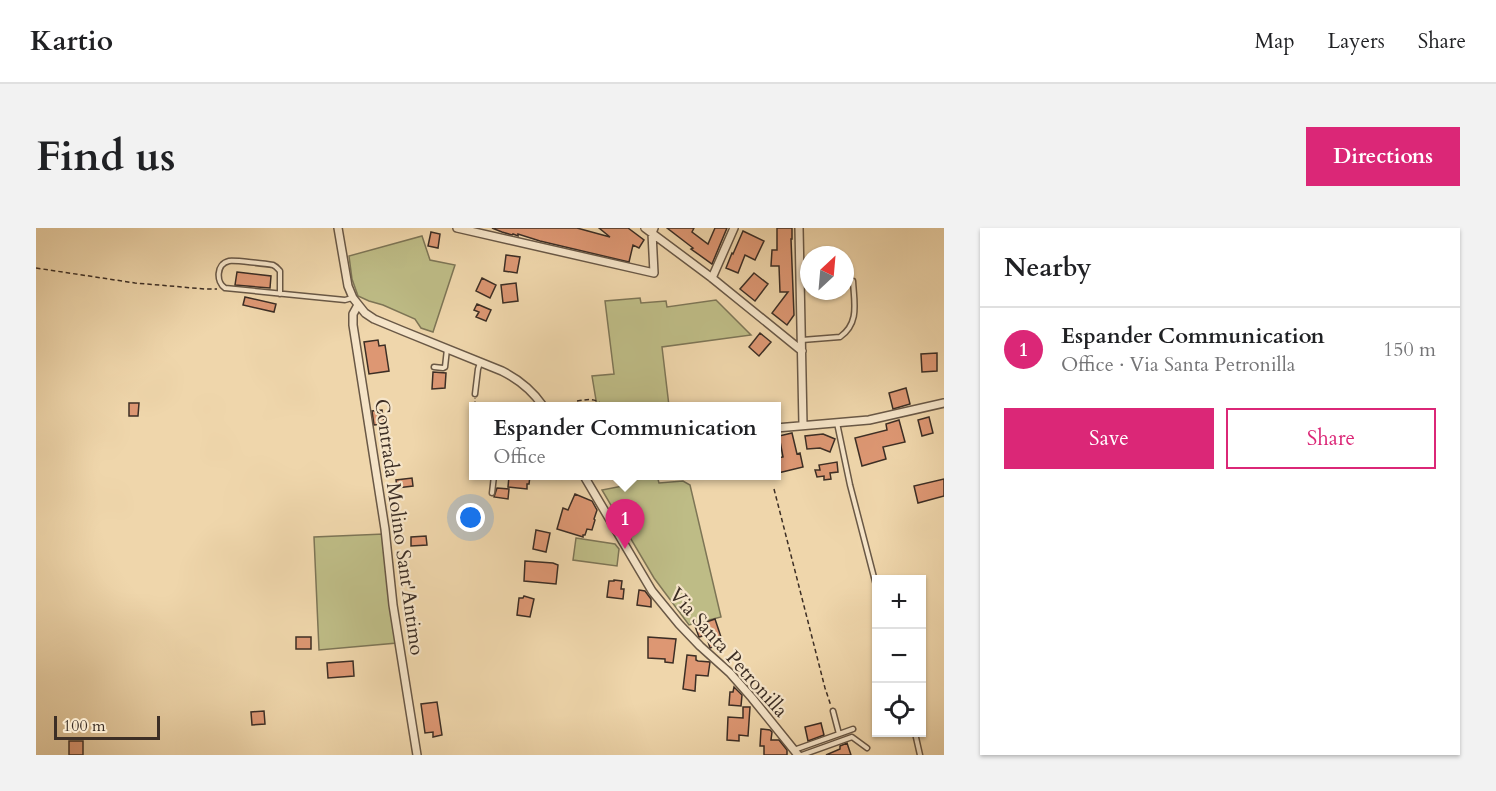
<!DOCTYPE html>
<html lang="en">
<head>
<meta charset="utf-8">
<style>
  :root { --surface:#fff; --page:#f2f2f2; --text:#202124; --muted:#757577; --line:#e0e0e0; --accent:#db2777 }
  body { margin:0; font-family:Cardo,serif; background:var(--page); color:var(--text) }
  .controls { position:absolute; right:18px; bottom:18px; display:grid; overflow:hidden; border-radius:0px; box-shadow:0 2px 4px #0004 }
  .controls button { width:54px; height:54px; display:grid; place-items:center; padding:0; border:0; border-bottom:2px solid var(--line); background:var(--surface); color:var(--text); font:30px sans-serif }
  .compass { position:absolute; left:764px; top:18px; width:54px; height:54px; border-radius:50%; background:var(--surface); box-shadow:0 2px 4px #0004; rotate:26deg }
  .scale { position:absolute; left:18px; bottom:15px; width:106px; box-sizing:border-box; padding-left:6px; border:3px solid #3c2e25; border-top:0; font-size:16px; line-height:21px; white-space:nowrap; color:#3c2e25; -webkit-text-stroke:4px #f5e4c8; paint-order:stroke }
  .you { position:absolute; left:435px; top:290px; width:21px; height:21px; margin:-15px; border:4px solid #fff; border-radius:50%; background:#1a73e8; box-shadow:0 0 0 9px #1a73e833 }
  .badge { display:grid; place-items:center; width:39px; height:39px; border-radius:50%; background:var(--accent); color:#fff; font-size:20px; font-weight:700 }
  .pin { position:absolute; translate:-50% -50px; filter:drop-shadow(0 2px 3px #0008) }
  .pin::after { content:''; position:absolute; top:32px; width:21px; height:18px; background:inherit; clip-path:polygon(0 0,100% 0,50% 100%) }
  .popup { position:absolute; left:433px; top:174px; width:312px; height:78px; box-sizing:border-box; display:grid; place-content:center; border-radius:0px; background:var(--surface); filter:drop-shadow(0 2px 4px #0005); font-size:20px; white-space:nowrap; color:var(--muted) }
  .popup b { font-size:22px; color:var(--text) }
  .popup::after { content:''; position:absolute; left:50%; top:100%; margin-left:-12px; border:12px solid transparent; border-top-color:var(--surface) }
  .list { margin:0; padding:0; list-style:none }
  h2 { display:flex; justify-content:space-between; align-items:center; height:78px; margin:0; padding:0 24px; font-size:26px }
  h2 small { font-size:20px; font-weight:400; color:var(--muted) }
  .list li { display:grid; grid-template-columns:39px 1fr auto; gap:18px; align-items:center; box-sizing:border-box; height:84px; padding:0 24px; border-top:2px solid var(--line) }
  .list b { display:block; font-size:22px; white-space:nowrap }
  .list p { margin:0; font-size:20px; white-space:nowrap; color:var(--muted) }
  .list em { font-size:20px; font-style:normal; color:var(--muted) }
  .actions { display:flex; gap:12px; padding:18px 24px }
  .actions a { flex:1; padding:14px 0; border:2px solid var(--accent); border-radius:0px; text-align:center; font-size:21px; color:var(--accent) }
  .actions .main { background:var(--accent); color:#fff }
  .icon { flex:none; width:33px; height:33px; fill:none; stroke:currentColor; stroke-width:2; stroke-linecap:round; stroke-linejoin:round }
  .map { position:relative; flex:none; width:908px; height:527px; overflow:hidden; border-radius:0px }
  header { display:flex; align-items:center; gap:36px; box-sizing:border-box; height:84px; padding:0 30px; background:var(--surface); border-bottom:2px solid var(--line) }
  header strong { font-size:28px }
  nav { display:flex; gap:33px; margin-inline-start:auto; font-size:21px }
  .intro { display:flex; align-items:center; justify-content:space-between; box-sizing:border-box; height:144px; padding:0 36px }
  h1 { margin:0; font-size:42px }
  .button { padding:15px 27px; border-radius:0px; background:var(--accent); color:#fff; font-size:21px; font-weight:700 }
  main { display:flex; gap:36px; padding:0 36px }
  aside { flex:1; background:var(--surface); border-radius:0px; box-shadow:0 2px 4px #0004 }
  .map>svg:first-child { display:block }
  .green { fill:#bebc86; stroke:#7d7556; stroke-width:1.5 }
  .building { fill:#dd9773; stroke:#3c2e25; stroke-width:1.5 }
  .lines { fill:none; stroke-linecap:round; stroke-linejoin:round }
  .service-casing { stroke:#695846; stroke-width:7 }
  .minor-casing { stroke:#695846; stroke-width:10 }
  .path { stroke:#3c2e25; stroke-width:1.5; stroke-dasharray:4.5 3; stroke-linecap:butt }
  .service { stroke:#f5e4c8; stroke-width:4 }
  .minor { stroke:#f5e4c8; stroke-width:7 }
  .labels { text-anchor:middle; stroke-width:4.5; stroke-linejoin:round; paint-order:stroke }
  .street-label { font-size:20px; fill:#3c2e25; stroke:#f5e4c8 }
</style>
</head>
<body>
<header>
<strong>Kartio</strong>
<nav><a>Map</a><a>Layers</a><a>Share</a></nav>
</header>
<div class="intro"><h1>Find us</h1><a class="button">Directions</a></div>
<main>
<div class="map">
<svg width="908" height="527" viewBox="0 0 908 527">
  <rect width="100%" height="100%" fill="#efd6ab"/>
  <filter id="stains"><feTurbulence type="fractalNoise" baseFrequency=".00333" numOctaves="4"/><feColorMatrix values="0 0 0 0 .2 0 0 0 0 .09 0 0 0 0 .02 0 0 0 .5 -.17"/></filter>
  <radialGradient id="worn" r=".72"><stop offset=".6" stop-color="#630" stop-opacity="0"/><stop offset="1" stop-color="#630" stop-opacity=".3"/></radialGradient>
  <path class="green" d="M386,8l8,24 25,5 -22,67 -12,-4 -6,-9 -32,-14 -14,-4 -11,-5 -6,-17 -3,-23z
    M604,70l1,5 25,-2 1,6 49,-7 35,35 -89,12 7,59h-72l-5,-30 22,-2 -9,-73z
    M589,248h32l2,7 24,-2 7,4 31,132 -32,8 -35,-47 -52,-88 26,-5z
    M348,306l13,109 -78,7 -5,-113z
    M540,310l39,6 4,5 -2,17 -44,-6z"/>
  <path class="building" d="M456,0h85l33,9 -11,-9h29l16,12 -5,8 -6,-3 -4,17 -89,-21 -22,-7v2l-5,-2 -1,1 -10,-3z
    M631,0h27l-2,4 16,12 7,-16h12l-15,36 -21,-15 2,-1z
    M741,0h15v11h-1l3,76 -7,10 -15,-12 16,-21h-8l-1,-26h-8l1,-16h5z
    M707,3l21,10 -9,19 -10,-5 -7,18 -12,-5 6,-15 1,1z
    M395,4l9,2 -2,14 -10,-2z
    M470,27l14,2 -3,16 -13,-2z
    M201,44l34,4 -1,12 -35,-3z
    M718,45l14,11 -13,17 -15,-12z
    M446,50l14,7 -6,13 -14,-7z
    M480,55l2,18 -15,2 -2,-18z
    M209,69l31,7 -2,8 -31,-7z
    M441,76l14,6 -5,11 -10,-4 3,-5 -5,-2z
    M724,105l11,9 -12,14 -10,-9z
    M342,112l1,6 6,-1 4,26 -20,3 -5,-32z
    M901,125v18l-15,1 -1,-18z
    M397,144l13,1 -1,15 -13,1z
    M870,160l4,16 -17,5 -4,-16z
    M93,175h10l-1,13h-9z
    M346,182l2,14 -10,1 -2,-14z
    M893,189l4,16 -11,3 -4,-16z
    M863,192l6,22 -22,5 3,12 -24,7 -7,-28 32,-8 -1,-6z
    M756,205l5,21 3,-1 3,14 -25,6 -1,-15 6,-1 -4,-21z
    M787,206l12,5 -5,13 -10,-4 -13,1 -2,-13z
    M801,234l1,10 -8,1 1,6 -7,1v-4l-7,1 -2,-7h5l-1,-5z
    M473,248h21l-1,8h-2v5l-19,-2z
    M376,250l1,8 -16,2 -1,-8z
    M908,251v17l-26,7 -4,-17z
    M461,260l12,1 -1,10 -14,-2z
    M539,266l17,7 5,9 -3,9 1,1 -3,10 -5,-1 -2,6h-2v2l-26,-8 6,-21 5,2z
    M500,302l14,3 -4,19 -13,-3z
    M390,308l1,9 -16,1v-9z
    M489,333l28,2 5,2 -2,19 -32,-3z
    M578,352l8,1 -1,8h3l-1,10 -16,-2 2,-16h5z
    M603,362l6,1 6,8v8l-14,-2z
    M488,368l10,3 -4,18 -13,-2 2,-17h4z
    M679,391l8,24 -13,5 -4,-13 -7,2 -4,-11z
    M260,409h15v12h-15z
    M612,409l28,2 -3,24 -8,-1v-3l-17,-1z
    M651,427l9,1v4l2,1 12,1 -2,14 -12,-1 -1,16 -12,-2z
    M317,433l1,15 -26,2 -1,-15z
    M698,459l8,8 -1,11 -12,-1 1,-13h3z
    M401,474l5,33 -9,2v-5l-8,1 -4,-29z
    M707,479h7l-2,29 -9,-1v6l-12,-1 1,-23 15,1z
    M228,483l1,13 -13,1 -1,-13z
    M785,495l3,12 -16,6 -3,-14z
    M725,501l9,1 2,2 -1,8h8l8,10v5h-23v-9h-4z
    M33,513h14v14h-14z
    M811,515l4,12h-25l14,-6v-3z"/>
  <g class="lines">
    <defs>
      <path id="service" d="M244,66v-23c-3,-3 -3,-4 -7,-6 -6,-1 -39,-5 -44,-4 -13,3 -13,21 -4,27l120,12 7,-2
        M766,112l38,-3c20,-14 14,-35 13,-56
        M398,139l9,1 2,-1 2,-18
        M439,166l3,-25 2,-6
        M801,195l13,62 26,100
        M456,265l2,-17
        M879,505l5,22
        M803,506l14,-5
        M758,522l45,-16 -6,-23
        M766,527l50,-18 15,11"/>
      <path id="minor" d="M302,0l10,58 5,12 12,15 9,6 29,12 99,40c18,9 30,19 41,35
        M421,0l197,45 -2,-40 2,-5
        M609,0l67,50 90,73
        M763,0l4,197
        M676,50l22,-50
        M322,77l-5,9v11l32,204 8,76 24,150
        M740,200l93,-8 75,-17
        M548,248l68,115 27,33 21,22 30,27 22,25 46,57"/>
    </defs>
    <use href="#service" class="service-casing"/>
    <use href="#minor" class="minor-casing"/>
    <path class="path" d="M0,40l99,15 70,6h12
      M541,173c12,-2 19,-3 27,5
      M439,178v-8
      M465,178v-2
      M434,247l4,-50
      M738,261l51,199 6,18"/>
    <use href="#service" class="service"/>
    <use href="#minor" class="minor"/>
  </g>
  <g class="labels">
    <g class="street-label">
      <text transform="translate(364 299) rotate(82)" y="7">Contrada Molino Sant'Antimo</text>
      <text transform="translate(693 424) rotate(48)" y="7">Via Santa Petronilla</text>
    </g>
  </g>
  <rect width="100%" height="100%" filter="url(#stains)"/>
  <rect width="100%" height="100%" fill="url(#worn)"/>
</svg>
<div class="controls">
<button>+</button>
<button>−</button>
<button><svg class="icon" aria-label="locate" viewBox="0 0 24 24"><circle cx="12" cy="12" r="6"/><path d="M12 2v4M12 18v4M2 12h4M18 12h4"/></svg></button>
</div>
<svg class="compass" viewBox="-18 -18 36 36"><path d="M0-13l5 13h-10z" fill="#e53935"/><path d="M0 13l5-13h-10z" fill="#757577"/></svg>
<div class="scale">100 m</div>
<div class="you"></div>
<div class="pin badge" style="left:589px;top:321px">1</div>
<div class="popup"><b>Espander Communication</b>Office</div>
</div>
<aside>
<h2>Nearby<small></small></h2>
<ul class="list">
<li><span class="badge">1</span><div><b>Espander Communication</b><p>Office · Via Santa Petronilla</p></div><em>150 m</em></li>
</ul>
<div class="actions"><a class="main">Save</a><a>Share</a></div>
</aside>
</main>
</body>
</html>
